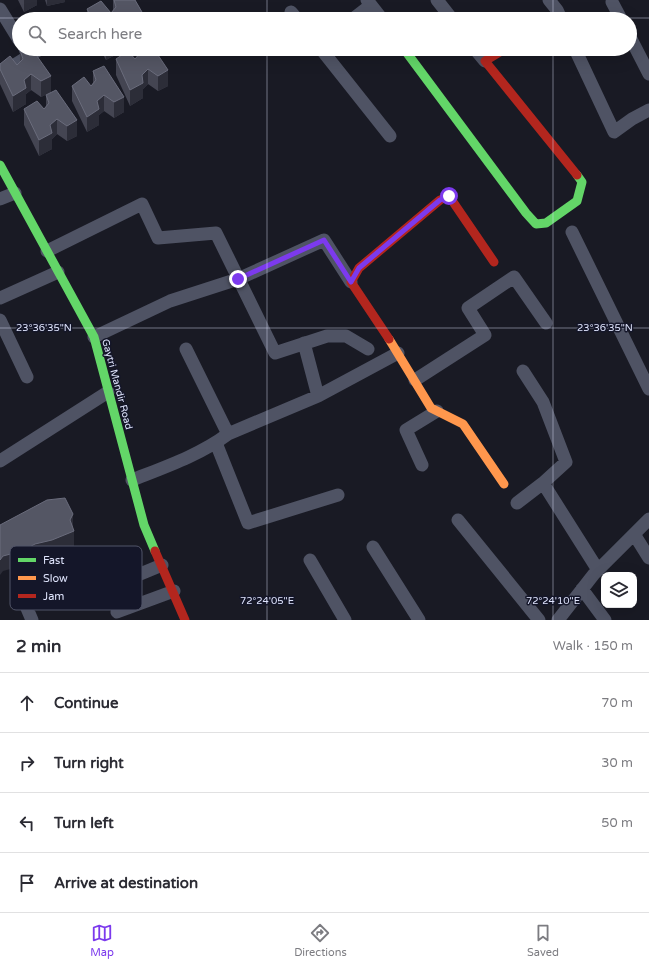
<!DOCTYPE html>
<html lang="en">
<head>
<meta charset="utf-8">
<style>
  :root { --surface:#fff; --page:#f7f7f7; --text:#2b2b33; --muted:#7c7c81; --line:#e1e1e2; --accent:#7c3aed }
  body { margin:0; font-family:"Varela Round",sans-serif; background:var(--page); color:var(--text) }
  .controls { position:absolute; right:12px; bottom:12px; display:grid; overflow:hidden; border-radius:8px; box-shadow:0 4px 16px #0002 }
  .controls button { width:36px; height:36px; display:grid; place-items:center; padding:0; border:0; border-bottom:1px solid var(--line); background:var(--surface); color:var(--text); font:20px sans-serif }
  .stop { position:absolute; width:12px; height:12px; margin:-9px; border:3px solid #7c3aed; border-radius:50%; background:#fff }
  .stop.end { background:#7c3aed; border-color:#fff; box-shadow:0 1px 4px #0008 }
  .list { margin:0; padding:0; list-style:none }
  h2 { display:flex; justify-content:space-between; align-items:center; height:52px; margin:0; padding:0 16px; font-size:17px }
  h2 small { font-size:13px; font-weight:400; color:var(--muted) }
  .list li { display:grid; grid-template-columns:26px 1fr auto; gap:12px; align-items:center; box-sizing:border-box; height:60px; padding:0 16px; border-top:1px solid var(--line) }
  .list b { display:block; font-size:15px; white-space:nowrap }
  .list em { font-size:13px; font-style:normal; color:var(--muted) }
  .icon { flex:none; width:22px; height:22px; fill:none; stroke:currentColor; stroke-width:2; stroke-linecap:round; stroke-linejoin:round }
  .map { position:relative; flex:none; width:649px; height:620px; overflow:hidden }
  .search { position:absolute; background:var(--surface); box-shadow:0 4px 16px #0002; left:12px; right:12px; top:12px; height:44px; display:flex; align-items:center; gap:10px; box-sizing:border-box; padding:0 14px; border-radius:22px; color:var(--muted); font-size:15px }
  .sheet { height:292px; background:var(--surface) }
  nav { display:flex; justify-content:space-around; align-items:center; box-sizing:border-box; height:56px; border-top:1px solid var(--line); background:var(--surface); font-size:11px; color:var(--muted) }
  nav a { display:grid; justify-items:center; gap:2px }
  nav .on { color:var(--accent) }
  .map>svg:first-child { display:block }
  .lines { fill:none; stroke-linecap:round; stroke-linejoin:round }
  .street { stroke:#4f5364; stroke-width:13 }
  .fast { stroke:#63d668; stroke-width:9 }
  .slow { stroke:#ff974d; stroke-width:9 }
  .jam { stroke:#b3261e; stroke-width:9 }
  .wall { fill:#444552 }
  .shaded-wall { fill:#2c2d38 }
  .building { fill:#545664; stroke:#6a6c7c }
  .route { stroke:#7c3aed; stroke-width:5 }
  .ticks { fill:none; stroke:#dfe4fc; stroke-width:1; stroke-opacity:0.45 }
  .labels { text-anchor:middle; stroke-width:3; stroke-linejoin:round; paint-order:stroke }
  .street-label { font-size:10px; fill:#dfe4fc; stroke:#141629 }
  .key { fill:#141629; stroke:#515468; stroke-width:1 }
  .key-label { font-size:11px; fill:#dfe4fc }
  .ticks-label { font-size:10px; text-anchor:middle; fill:#dfe4fc; stroke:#141629; stroke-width:3; stroke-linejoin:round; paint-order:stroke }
</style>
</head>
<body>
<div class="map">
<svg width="649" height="620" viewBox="0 0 649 620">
  <rect width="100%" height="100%" fill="#191a24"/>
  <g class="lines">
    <path class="street" d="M367,0l15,19
      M437,0l15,19
      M549,0l8,10 4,9
      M612,2l9,17
      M0,9l19,31
      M291,12l6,7
      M353,19l18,-14
      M630,37l19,37
      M321,49l69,87
      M475,49l10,12
      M575,49l39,83 18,-13 17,-9
      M29,56l11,-7
      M0,74l29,-18 -4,-7
      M0,199l15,-6
      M572,232l77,157
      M47,251l95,-47 16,34 58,-5 59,120 52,-17h19l22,13
      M0,298l58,-26
      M0,320l27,57
      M94,337l76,-36 68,-22 86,-39 27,42
      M186,349l42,85
      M523,371l20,31 23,60 -23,21 55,87
      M415,380l70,-45 -17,-27 46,-31 32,46
      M318,396l80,-43
      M216,443l32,80 90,-28
      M0,461l108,-69
      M422,465l-16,-35 31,-19
      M132,480c33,-13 68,-25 96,-46l90,-38 -14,-53
      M517,503l26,-20
      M458,520l81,100
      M634,534l15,24
      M373,547l46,73
      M310,560l35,60
      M582,589l23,31
      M117,612l57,-21
      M32,620l-6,-14 70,-23 8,6 58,-24
      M558,620l36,-46 55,-55"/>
    <path class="fast" d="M404,49l122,164 10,11 10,-1 31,-22 5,-19 -5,-7
      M0,165l94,172 50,188 11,26"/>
    <path class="slow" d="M389,339l42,69 32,16 41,60"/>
    <path class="jam" d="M505,49l-20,12 92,114
      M389,339l-38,-57 8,-14 81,-68 9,-4 45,66
      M155,551l30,69"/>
  </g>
  <path class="wall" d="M18,0h19v5l-13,7z
    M45,0h20v2l-18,4z
    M113,0h22l11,19h-59v-10l24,4 2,-2z
    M100,49h19v4l-13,7z
    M137,49h17l14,37 -10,5 -10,-7 -5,5v9l-13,8 -14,-31v-16h19l2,-2z
    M20,50l31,42 -10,5 -10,-7 -5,4v10l-13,8 -13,-28v-20l17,1 3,-3z
    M93,71l31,41 -10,6 -10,-7 -5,4v10l-12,7 -15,-31v-15h19l2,-3z
    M46,95l31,41 -10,5 -10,-7 -5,5v10l-13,7 -15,-31v-16h20l2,-2z"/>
  <path class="shaded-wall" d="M24,0h13v5l-13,7z
    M47,0h18v2l-18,4z
    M106,49h13v4l-13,7z
    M148,69v15l-5,5v9l-13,8v-16l12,-15z
    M168,70v16l-10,5v-15z
    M31,74v16l-5,4v10l-13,8v-16l11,-16z
    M51,76v16l-10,5v-16z
    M104,95v16l-5,4v10l-12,7v-15l10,-16z
    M124,97v15l-10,6v-16z
    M57,119v15l-5,5v10l-13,7v-16l11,-15z
    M77,120v16l-10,5v-15z
    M73,514v16l1,1v16l-22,9 -17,4 -13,6 -19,5 -3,4v-15l3,-4z"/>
  <path class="building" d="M114,0h21l11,19h-54l-5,-10 14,-8 10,12 5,-6z
    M22,49h10l19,27 -10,5 -10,-7 -7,6 2,8 -13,8 -13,-27v-5l10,-8 7,9 6,-6 -3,-9z
    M139,49h15l14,21 -10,6 -10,-7 -6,6 1,8 -13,7 -14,-31 12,-8 7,8 5,-6z
    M104,66l20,31 -10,5 -10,-7 -7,6 2,8 -12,8 -15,-31 12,-9 7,9 5,-6 -3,-9z
    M56,90l21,30 -10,6 -10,-7 -7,6 2,8 -13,7 -15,-31 13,-8 7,8 5,-6 -3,-8z
    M65,498l8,16 -3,6 4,11 -22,9 -17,4 -13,7 -19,5 -3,4v-35l47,-25z"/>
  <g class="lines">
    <path class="route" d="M238,279l86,-39 27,42 8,-14 81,-68 9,-4"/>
  </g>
  <path class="ticks" d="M267,0v19M553,0v19M0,18h649M267,49v571M553,49v571M0,328h649"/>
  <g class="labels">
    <g class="street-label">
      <text transform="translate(118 384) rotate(75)" y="4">Gaytri Mandir Road</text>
    </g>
  </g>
  <rect x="10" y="546" width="132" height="64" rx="6" class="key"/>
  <rect x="18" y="558" width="18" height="4" fill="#63d668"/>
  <rect x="18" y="576" width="18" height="4" fill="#ff974d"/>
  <rect x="18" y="594" width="18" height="4" fill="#b3261e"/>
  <g class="key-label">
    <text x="43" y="564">Fast</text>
    <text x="43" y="582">Slow</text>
    <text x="43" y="600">Jam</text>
  </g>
  <g class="ticks-label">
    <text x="44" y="331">23°36'35"N</text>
    <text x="605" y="331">23°36'35"N</text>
    <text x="267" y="604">72°24'05"E</text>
    <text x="553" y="604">72°24'10"E</text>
  </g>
</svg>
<div class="controls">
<button><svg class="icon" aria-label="layers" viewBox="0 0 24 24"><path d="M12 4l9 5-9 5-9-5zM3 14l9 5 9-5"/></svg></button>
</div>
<div class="stop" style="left:449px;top:196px"></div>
<div class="stop end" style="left:238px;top:279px"></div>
<div class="search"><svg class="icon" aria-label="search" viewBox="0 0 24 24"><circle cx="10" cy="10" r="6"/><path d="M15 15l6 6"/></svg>Search here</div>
</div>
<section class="sheet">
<h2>2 min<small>Walk · 150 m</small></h2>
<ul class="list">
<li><svg class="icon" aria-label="ahead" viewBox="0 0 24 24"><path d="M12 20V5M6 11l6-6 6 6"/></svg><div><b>Continue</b></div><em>70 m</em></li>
<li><svg class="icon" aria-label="right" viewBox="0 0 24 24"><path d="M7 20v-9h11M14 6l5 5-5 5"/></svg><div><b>Turn right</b></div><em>30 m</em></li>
<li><svg class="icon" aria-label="left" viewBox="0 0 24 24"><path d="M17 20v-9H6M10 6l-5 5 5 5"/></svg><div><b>Turn left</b></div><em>50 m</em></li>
<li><svg class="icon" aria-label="arrive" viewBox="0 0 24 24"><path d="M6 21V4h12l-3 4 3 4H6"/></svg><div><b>Arrive at destination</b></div></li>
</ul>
</section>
<nav>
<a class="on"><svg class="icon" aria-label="map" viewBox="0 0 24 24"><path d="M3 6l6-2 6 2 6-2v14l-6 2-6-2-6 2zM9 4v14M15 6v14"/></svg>Map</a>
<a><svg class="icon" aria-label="directions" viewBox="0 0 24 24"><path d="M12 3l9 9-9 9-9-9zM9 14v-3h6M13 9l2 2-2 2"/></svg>Directions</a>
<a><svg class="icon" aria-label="saved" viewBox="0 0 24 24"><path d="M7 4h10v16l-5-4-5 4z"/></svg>Saved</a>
</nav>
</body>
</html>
